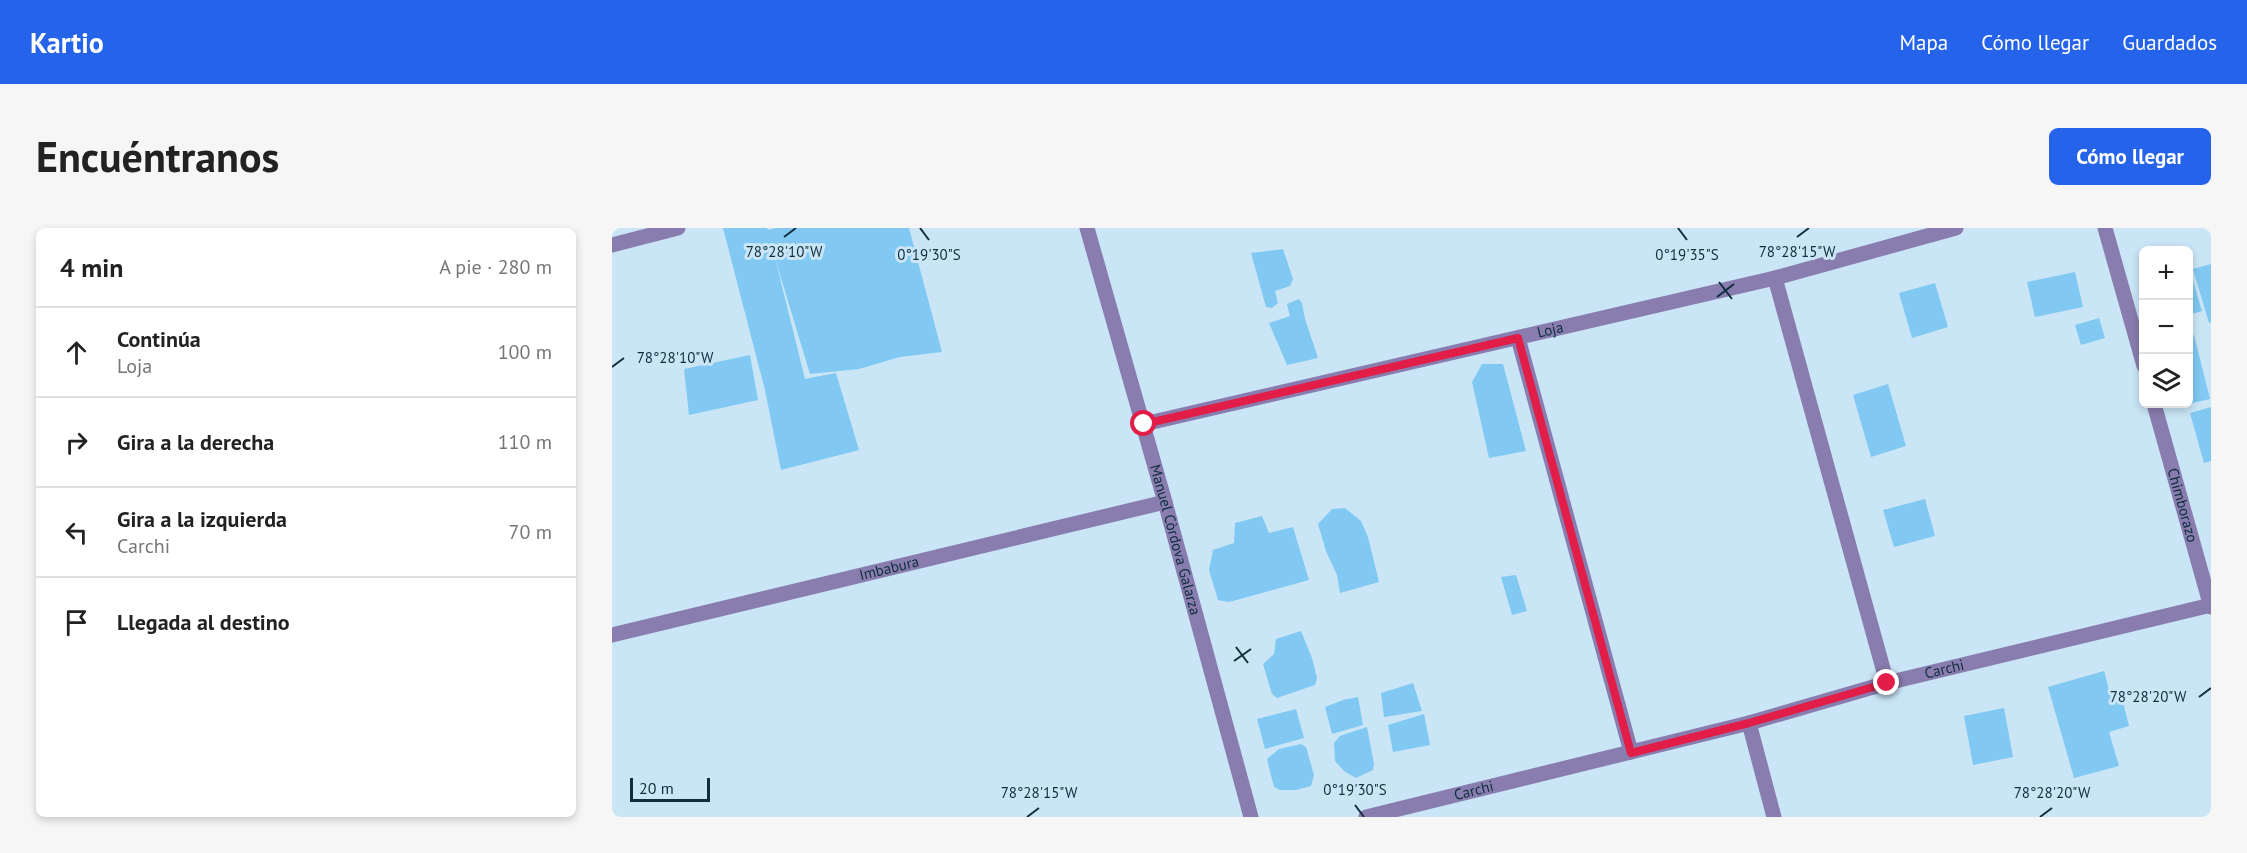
<!DOCTYPE html>
<html lang="es">
<head>
<meta charset="utf-8">
<style>
  :root { --surface:#fff; --page:#f6f6f6; --text:#222; --muted:#767676; --line:#e0e0e0; --accent:#2563eb }
  body { margin:0; font-family:"PT Sans",sans-serif; background:var(--page); color:var(--text) }
  .controls { position:absolute; right:18px; top:18px; display:grid; overflow:hidden; border-radius:9px; box-shadow:0 3px 9px #0003 }
  .controls button { width:54px; height:54px; display:grid; place-items:center; padding:0; border:0; border-bottom:2px solid var(--line); background:var(--surface); color:var(--text); font:30px sans-serif }
  .scale { position:absolute; left:18px; bottom:15px; width:80px; box-sizing:border-box; padding-left:6px; border:3px solid #102e3e; border-top:0; font-size:16px; line-height:21px; white-space:nowrap; color:#102e3e; -webkit-text-stroke:4px #c9e5f6; paint-order:stroke }
  .stop { position:absolute; width:18px; height:18px; margin:-14px; border:4px solid #e11d48; border-radius:50%; background:#fff }
  .stop.end { background:#e11d48; border-color:#fff; box-shadow:0 2px 6px #0008 }
  .list { margin:0; padding:0; list-style:none }
  h2 { display:flex; justify-content:space-between; align-items:center; height:78px; margin:0; padding:0 24px; font-size:26px }
  h2 small { font-size:20px; font-weight:400; color:var(--muted) }
  .list li { display:grid; grid-template-columns:39px 1fr auto; gap:18px; align-items:center; box-sizing:border-box; height:90px; padding:0 24px; border-top:2px solid var(--line) }
  .list b { display:block; font-size:22px; white-space:nowrap }
  .list p { margin:0; font-size:20px; white-space:nowrap; color:var(--muted) }
  .list em { font-size:20px; font-style:normal; color:var(--muted) }
  .icon { flex:none; width:33px; height:33px; fill:none; stroke:currentColor; stroke-width:2; stroke-linecap:round; stroke-linejoin:round }
  .map { position:relative; flex:none; width:1599px; height:589px; overflow:hidden; border-radius:9px }
  header { display:flex; align-items:center; gap:36px; box-sizing:border-box; height:84px; padding:0 30px; background:var(--accent); color:#fff }
  header strong { font-size:28px }
  nav { display:flex; gap:33px; margin-inline-start:auto; font-size:21px }
  .intro { display:flex; align-items:center; justify-content:space-between; box-sizing:border-box; height:144px; padding:0 36px }
  h1 { margin:0; font-size:42px }
  .button { padding:15px 27px; border-radius:9px; background:var(--accent); color:#fff; font-size:21px; font-weight:700 }
  main { display:flex; gap:36px; padding:0 36px }
  aside { flex:1; background:var(--surface); border-radius:9px; box-shadow:0 3px 9px #0003 }
  .map>svg:first-child { display:block }
  .building { fill:#81c9f2 }
  .lines { fill:none; stroke-linecap:round; stroke-linejoin:round }
  .minor { stroke:#887dae; stroke-width:15 }
  .route { stroke:#e11d48; stroke-width:8 }
  .ticks { fill:none; stroke:#102e3e; stroke-width:2 }
  .labels { text-anchor:middle; stroke-width:6; stroke-linejoin:round; paint-order:stroke }
  .street-label { font-size:15px; fill:#102e3e; stroke:#c9e5f6 }
  .ticks-label { font-size:15px; text-anchor:middle; fill:#102e3e; stroke:#c9e5f6; stroke-width:6; stroke-linejoin:round; paint-order:stroke }
</style>
</head>
<body>
<header>
<strong>Kartio</strong>
<nav><a>Mapa</a><a>Cómo llegar</a><a>Guardados</a></nav>
</header>
<div class="intro"><h1>Encuéntranos</h1><a class="button">Cómo llegar</a></div>
<main>
<aside>
<h2>4 min<small>A pie · 280 m</small></h2>
<ul class="list">
<li><svg class="icon" aria-label="ahead" viewBox="0 0 24 24"><path d="M12 20V5M6 11l6-6 6 6"/></svg><div><b>Continúa</b><p>Loja</p></div><em>100 m</em></li>
<li><svg class="icon" aria-label="right" viewBox="0 0 24 24"><path d="M7 20v-9h11M14 6l5 5-5 5"/></svg><div><b>Gira a la derecha</b></div><em>110 m</em></li>
<li><svg class="icon" aria-label="left" viewBox="0 0 24 24"><path d="M17 20v-9H6M10 6l-5 5 5 5"/></svg><div><b>Gira a la izquierda</b><p>Carchi</p></div><em>70 m</em></li>
<li><svg class="icon" aria-label="arrive" viewBox="0 0 24 24"><path d="M6 21V4h12l-3 4 3 4H6"/></svg><div><b>Llegada al destino</b></div></li>
</ul>
</aside>
<div class="map">
<svg width="1599" height="589" viewBox="0 0 1599 589">
  <rect width="100%" height="100%" fill="#c9e5f6"/>
  <path class="building" d="M111,0h44l1,2 8,-2h133l33,124 -42,5 -41,12 -49,5 -35,-116 30,121 31,-6 23,77 -78,20 -16,-80z
    M671,21l10,30 -3,7 -15,5 3,12 -6,5 -6,-1 -15,-54z
    M1576,36l14,47 -14,4z
    M1599,36v58l-2,1 -16,-54z
    M1463,44l8,35 -48,10 -8,-35z
    M1323,55l13,44 -36,11 -13,-45z
    M687,71l3,4 3,16 13,39 -31,7 -18,-42 21,-7 -3,-12z
    M1487,90l6,20 -24,7 -6,-20z
    M1582,107l16,64 -22,5v-67z
    M138,127l8,45 -69,15 -5,-46z
    M870,136h21l23,87 -37,7 -17,-76z
    M1276,156l18,62 -35,11 -18,-62z
    M1599,179v54l-7,2 -14,-50z
    M1313,271l10,37 -41,11 -11,-37z
    M733,280l16,13 7,16 11,45 -39,11 -3,-18 -11,-24 -8,-27 14,-15z
    M650,288l7,17 24,-6 16,53 -80,22 -11,-2 -9,-30 4,-20 21,-7 1,-20z
    M904,347l11,36 -15,4 -11,-38z
    M689,403l11,27 5,20 -2,7 -38,13 -5,-4 -9,-30 11,-10 2,-15z
    M1492,443l7,26 9,-6 9,35 -20,6 10,34 -45,12 -26,-91z
    M801,455l9,28 -38,6 -3,-24z
    M746,469l5,28 -31,9 -7,-27 18,-7z
    M1392,480l9,49 -40,8 -9,-49z
    M684,481l8,29 -39,11 -8,-30z
    M812,486l6,31 -37,7 -5,-27z
    M755,499l7,37 -1,6 -17,8 -12,-7 -9,-10 -1,-18 6,-7z
    M689,516l5,3 8,28 -3,11 -15,4h-16l-6,-3 -7,-28 12,-10z"/>
  <g class="lines">
    <g class="minor">
      <path id="s1" d="M475,0l78,274 86,315"/>
      <path d="M1493,0l39,138"/>
      <path d="M0,17l66,-17"/>
      <path d="M1163,50l112,405"/>
      <path d="M906,110l113,414"/>
      <path id="s2" d="M1542,176l57,203"/>
      <path id="s3" d="M532,196l631,-146 181,-50"/>
      <path id="s4" d="M0,407l553,-133"/>
      <path d="M1137,495l25,94"/>
      <path id="s5" d="M754,589l383,-94 138,-40 324,-78"/>
    </g>
  </g>
  <g class="lines">
    <path class="route" d="M532,196l374,-86 113,415 118,-30 138,-40"/>
  </g>
  <path class="ticks" d="M308,0l9,12M1066,0l9,12M172,9l12,-9M1185,9l12,-9M1107,54l13,17M1105,69l17,-13M0,139l12,-9M624,419l12,16M622,433l17,-12M1587,469l12,-9M743,577l9,12M415,589l12,-9M1428,589l12,-9"/>
  <g class="labels">
    <g class="street-label">
      <text dy="5" stroke="none"><textPath href="#s3" startOffset="417">Loja</textPath></text>
      <text dy="5" stroke="none"><textPath href="#s2" startOffset="105">Chimborazo</textPath></text>
      <text dy="5" stroke="none"><textPath href="#s1" startOffset="324">Manuel Còrdova Galarza</textPath></text>
      <text dy="5" stroke="none"><textPath href="#s4" startOffset="285">Imbabura</textPath></text>
      <text dy="5" stroke="none"><textPath href="#s5" startOffset="597">Carchi</textPath></text>
      <text dy="5" stroke="none"><textPath href="#s5" startOffset="111">Carchi</textPath></text>
    </g>
  </g>
  <g class="ticks-label">
    <text x="172" y="29">78°28'10"W</text>
    <text x="1185" y="29">78°28'15"W</text>
    <text x="317" y="32">0°19'30"S</text>
    <text x="1075" y="32">0°19'35"S</text>
    <text x="63" y="135">78°28'10"W</text>
    <text x="1536" y="474">78°28'20"W</text>
    <text x="743" y="567">0°19'30"S</text>
    <text x="427" y="570">78°28'15"W</text>
    <text x="1440" y="570">78°28'20"W</text>
  </g>
</svg>
<div class="controls">
<button>+</button>
<button>−</button>
<button><svg class="icon" aria-label="layers" viewBox="0 0 24 24"><path d="M12 4l9 5-9 5-9-5zM3 14l9 5 9-5"/></svg></button>
</div>
<div class="scale">20 m</div>
<div class="stop" style="left:532px;top:196px"></div>
<div class="stop end" style="left:1275px;top:455px"></div>
</div>
</main>
</body>
</html>
